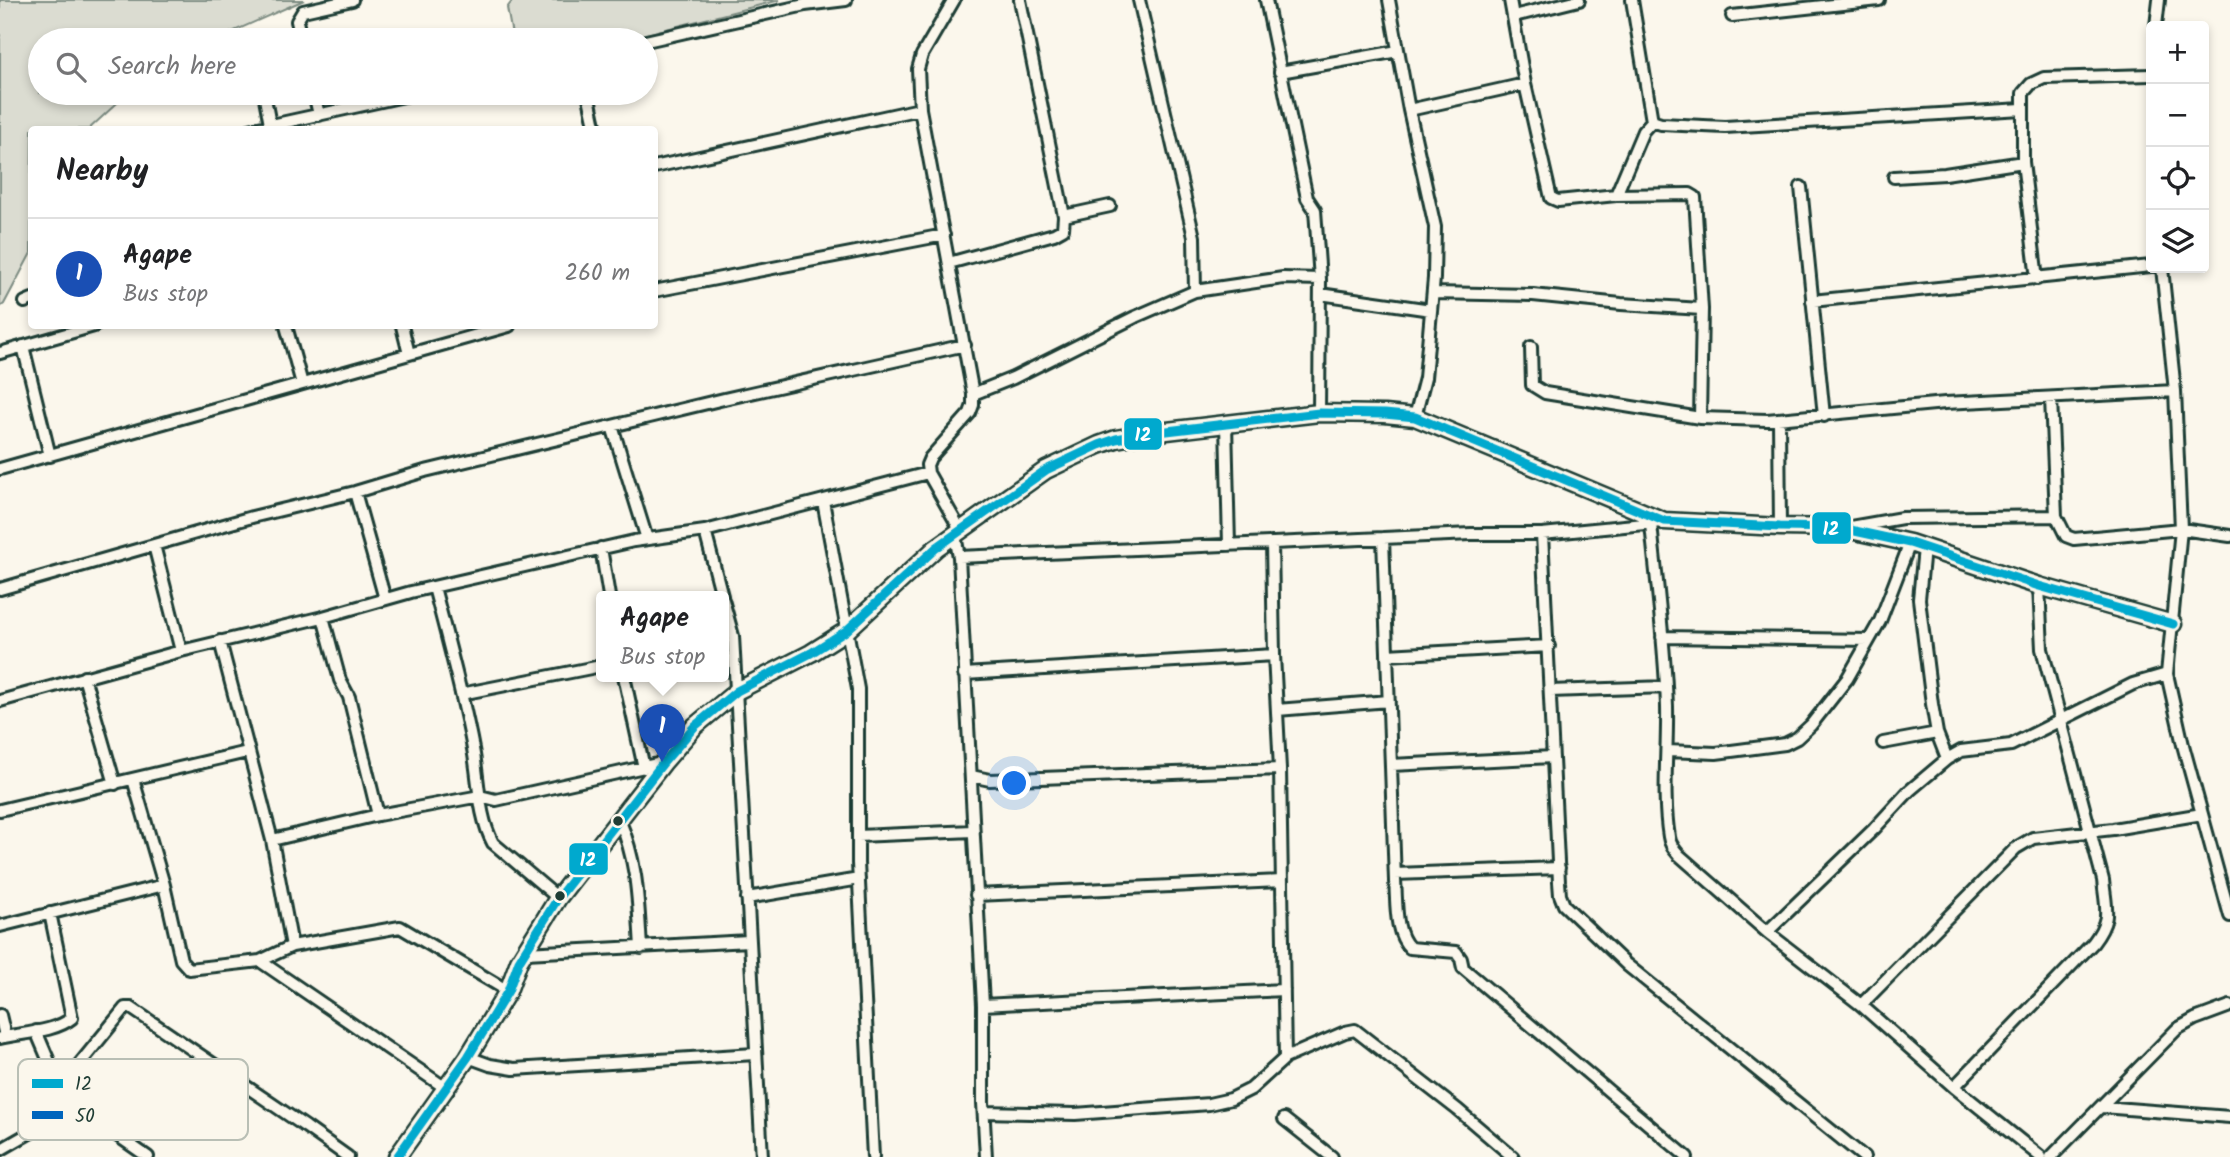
<!DOCTYPE html>
<html lang="en">
<head>
<meta charset="utf-8">
<style>
  :root { --surface:#fff; --page:#f6f6f6; --text:#202124; --muted:#757577; --line:#e0e0e0; --accent:#d93025 }
  body { margin:0; font-family:Kalam,sans-serif; background:var(--page); color:var(--text) }
  .controls { position:absolute; right:21px; top:21px; display:grid; overflow:hidden; border-radius:7px; box-shadow:0 4px 10px #0003 }
  .controls button { width:63px; height:63px; display:grid; place-items:center; padding:0; border:0; border-bottom:2px solid var(--line); background:var(--surface); color:var(--text); font:35px sans-serif }
  .you { position:absolute; left:1015px; top:784px; width:24px; height:24px; margin:-18px; border:5px solid #fff; border-radius:50%; background:#1a73e8; box-shadow:0 0 0 10px #1a73e833 }
  .badge { display:grid; place-items:center; width:46px; height:46px; border-radius:50%; background:var(--accent); color:#fff; font-size:23px; font-weight:700 }
  .pin { position:absolute; translate:-50% -58px; filter:drop-shadow(0 2px 4px #0008) }
  .pin::after { content:''; position:absolute; top:37px; width:24px; height:21px; background:inherit; clip-path:polygon(0 0,100% 0,50% 100%) }
  .popup { position:absolute; left:596px; top:591px; width:133px; height:91px; box-sizing:border-box; display:grid; place-content:center; border-radius:7px; background:var(--surface); filter:drop-shadow(0 2px 5px #0005); font-size:23px; white-space:nowrap; color:var(--muted) }
  .popup b { font-size:26px; color:var(--text) }
  .popup::after { content:''; position:absolute; left:50%; top:100%; margin-left:-14px; border:14px solid transparent; border-top-color:var(--surface) }
  .list { margin:0; padding:0; list-style:none }
  h2 { display:flex; justify-content:space-between; align-items:center; height:91px; margin:0; padding:0 28px; font-size:30px }
  h2 small { font-size:23px; font-weight:400; color:var(--muted) }
  .list li { display:grid; grid-template-columns:46px 1fr auto; gap:21px; align-items:center; box-sizing:border-box; height:112px; padding:0 28px; border-top:2px solid var(--line) }
  .list b { display:block; font-size:26px; white-space:nowrap }
  .list p { margin:0; font-size:23px; white-space:nowrap; color:var(--muted) }
  .list em { font-size:23px; font-style:normal; color:var(--muted) }
  .icon { flex:none; width:38px; height:38px; fill:none; stroke:currentColor; stroke-width:2; stroke-linecap:round; stroke-linejoin:round }
  .map { position:relative; flex:none; width:2230px; height:1157px; overflow:hidden }
  .search { position:absolute; background:var(--surface); box-shadow:0 4px 10px #0003; left:28px; top:28px; width:630px; height:77px; display:flex; align-items:center; gap:18px; box-sizing:border-box; padding:0 24px; border-radius:38px; color:var(--muted); font-size:26px }
  .panel { position:absolute; background:var(--surface); box-shadow:0 4px 10px #0003; left:28px; top:126px; width:630px; height:203px; border-radius:7px }
  .map>svg:first-child { display:block }
  .green { fill:#dbdcd1; stroke:#7d8c82; stroke-width:2 }
  .lines { fill:none; stroke-linecap:round; stroke-linejoin:round }
  .street-casing { stroke:#1f3d34; stroke-width:16 }
  .secondary-casing { stroke:#1f3d34; stroke-width:21 }
  .street { stroke:#fbf7ec; stroke-width:10 }
  .secondary { stroke:#fbf7ec; stroke-width:16 }
  .bus-1-casing { stroke:#fbf7ec; stroke-width:14 }
  .bus-1 { stroke:#00a9ce; stroke-width:9 }
  .bus-dot { fill:#1f3d34; stroke:#fbf7ec; stroke-width:2.5 }
  .key { fill:#fbf7ec; stroke:#b9bfb5; stroke-width:2 }
  .key-label { font-size:19px; fill:#1f3d34 }
  .line-badge { stroke:#fbf7ec; stroke-width:2.5 }
  .badge-label { font-size:19px; text-anchor:middle; font-weight:bold; fill:#fff }
</style>
</head>
<body>
<div class="map">
<svg width="2230" height="1157" viewBox="0 0 2230 1157">
  <rect width="100%" height="100%" fill="#fbf7ec"/>
  <filter id="ink" filterUnits="userSpaceOnUse"><feTurbulence type="fractalNoise" baseFrequency=".0143" numOctaves="2"/><feDisplacementMap in="SourceGraphic" scale="14" xChannelSelector="R" yChannelSelector="G"/><feConvolveMatrix kernelMatrix="1 2 1 2 8 2 1 2 1" color-interpolation-filters="sRGB"/></filter>
  <g filter="url(#ink)">
    <path class="green" d="M0,0h304l-90,40h-174v53h88l-39,36 -57,1 -1,123 -27,51 -4,3z
      M513,0h267l-157,40h-110l-6,-32z"/>
    <g class="lines">
      <defs>
        <path id="street" d="M954,0l-32,55 -4,14 2,40 53,285v11l-3,8 -40,45 -3,7 1,8 33,58
          M1139,0l55,237 1,54
          M1266,0l41,198 8,12 5,69 -1,134
          M1389,0l20,110 26,117 -1,51 -9,100 -10,39
          M1510,0l15,84 26,114 7,3 58,-6 74,-1 5,3 7,112 -2,109
          M1632,0l20,121 9,3 64,3 297,-18
          M1514,16l65,-16
          M1732,16l147,-16
          M2156,26l3,-26
          M301,40l-4,-19 6,-10 49,-11
          M646,41l159,-36 41,-5
          M1280,72l118,-21
          M264,93l7,37
          M314,93l5,22
          M588,93l8,37
          M1409,110l116,-26
          M249,130l169,-37
          M654,167l266,-58
          M1894,177l51,-3 78,-12
          M1801,187l23,229
          M1616,195l27,-64 9,-10
          M1064,216l46,-10
          M949,263l105,-29 9,-5 1,-13 -44,-216
          M2162,268l13,123 6,138 -14,145 16,71 47,171
          M2037,279l-14,-117v-69l8,-9 13,-6 107,-3
          M654,291l290,-56
          M1433,293l100,2 88,9 81,5
          M1320,294l111,16
          M1812,301l339,-35
          M25,302l7,-3
          M286,326l16,58
          M402,326l7,28
          M23,346l27,110
          M1531,347l1,38 13,8 155,25 67,2 178,-17 230,-12
          M0,353l94,-27
          M973,394l40,-16 122,-61 60,-26 88,-13 37,1
          M2051,398l5,118 10,20 8,3 107,-10 49,7
          M1779,420l1,107
          M1226,423l3,122
          M612,426l35,113
          M0,469l509,-143
          M355,492l30,107
          M823,501l35,188v174l15,294
          M1651,524c6,61 14,122 16,183 1,43 -5,87 2,130 1,8 5,12 10,18l88,77 107,-103 35,-38 38,-32 14,-8 50,-6 122,-61 34,-10
          M1851,527l51,-9 154,-2
          M705,531l17,65
          M1542,534l17,348 1,13 4,10 63,60 237,192
          M955,535l4,22 24,448v98l3,54
          M1383,538l12,343c2,21 -1,52 15,67l46,4 5,7 2,9 224,189
          M1272,543l2,112 6,114 5,289
          M154,545l27,106
          M601,548l8,48
          M1924,548l-5,51 13,105 5,29 10,26
          M959,557l512,-23h71l113,-11
          M434,587c14,54 29,108 39,162 6,30 5,67 20,94l65,55
          M0,589l252,-72 103,-25 70,-21 299,-72 241,-54
          M723,600l10,36 29,521
          M323,617l17,63 9,17 29,118
          M1662,637l207,3
          M220,641l52,199 20,106 -32,15
          M1387,655l162,-9
          M964,674l310,-19
          M624,676l20,92
          M84,677l31,107
          M1550,691l116,-4
          M461,694l140,-28
          M0,701l181,-50 142,-34 88,-25 223,-51 71,-10 223,-58
          M1277,710l112,-9
          M1883,743l54,-10
          M1667,751l49,2 69,-9 12,-6 14,-13 36,-46 33,-58 30,-78
          M1391,765l162,-8
          M971,776l19,4 290,-11
          M133,779l31,106 17,75 8,9 71,-8 187,128
          M0,810l247,-58
          M619,819c19,44 19,82 22,129
          M858,836l115,-5
          M272,840l106,-25 102,-19 16,4 166,-37
          M1395,874l164,-6
          M976,895l306,-14
          M747,898l112,-19
          M0,926l164,-41
          M1767,932l94,73 93,82 87,70
          M292,946l108,-19 108,64
          M526,953l223,-12
          M983,1005l301,-15
          M1861,1005l155,-157 17,-10 80,-9 89,-15
          M0,1015l5,21
          M36,1031l29,68 83,58
          M0,1038c21,-5 55,-6 72,-20l-22,-105
          M468,1057l22,8 24,4 241,-15
          M1954,1087l139,-144c19,-25 13,-33 10,-63l-61,-231 -3,-63
          M60,1088l65,-80h6l175,119 42,30
          M2102,1107l128,10
          M984,1112l91,2 134,-10 22,-5 20,-10 34,-31 60,-26 10,-2 103,80 55,47
          M1284,1119l48,38
          M0,1150l40,-23 25,-28
          M2051,1157l126,-128 18,-10 35,-13"/>
        <path id="secondary" d="M397,1157l71,-100 40,-66 11,-30 39,-63 105,-135 32,-37 42,-35 74,-38 35,-22 90,-83 110,-78 53,-25 17,-6 34,-6 169,-20 66,1 30,3 249,104 116,6 61,1 69,15 129,43 134,38"/>
      </defs>
      <use href="#street" class="street-casing"/>
      <use href="#secondary" class="secondary-casing"/>
      <use href="#street" class="street"/>
      <use href="#secondary" class="secondary"/>
      <defs>
        <path id="bus-1" d="M397,1157l71,-100 40,-66 11,-30 39,-63 105,-135 32,-37 42,-35 74,-38 35,-22 90,-83 110,-78 53,-25 17,-6 34,-6 169,-20 66,1 30,3 249,104 116,6 61,1 69,15 129,43 134,38"/>
      </defs>
      <use href="#bus-1" class="bus-1-casing"/>
      <use href="#bus-1" class="bus-1"/>
    </g>
  </g>
  <g class="bus-dot">
    <circle cx="618" cy="821" r="6"/>
    <circle cx="560" cy="896" r="6"/>
  </g>
  <rect x="18" y="1059" width="230" height="81" rx="10" class="key"/>
  <rect x="32" y="1079" width="31" height="9" fill="#00a9ce"/>
  <rect x="32" y="1111" width="31" height="8" fill="#0065bd"/>
  <g class="key-label">
    <text x="75" y="1090">12</text>
    <text x="75" y="1122">50</text>
  </g>
  <g class="line-badge">
    <rect x="1123" y="417" width="40" height="34" rx="7" fill="#00a9ce"/>
    <rect x="1811" y="511" width="41" height="34" rx="7" fill="#00a9ce"/>
    <rect x="568" y="842" width="41" height="34" rx="7" fill="#00a9ce"/>
  </g>
  <g class="badge-label">
    <text x="1143" y="441">12</text>
    <text x="1831" y="535">12</text>
    <text x="588" y="866">12</text>
  </g>
</svg>
<div class="controls">
<button>+</button>
<button>−</button>
<button><svg class="icon" aria-label="locate" viewBox="0 0 24 24"><circle cx="12" cy="12" r="6"/><path d="M12 2v4M12 18v4M2 12h4M18 12h4"/></svg></button>
<button><svg class="icon" aria-label="layers" viewBox="0 0 24 24"><path d="M12 4l9 5-9 5-9-5zM3 14l9 5 9-5"/></svg></button>
</div>
<div class="you"></div>
<div class="pin badge" style="left:662px;top:762px;background:#1a4fb4">1</div>
<div class="popup"><b>Agape</b>Bus stop</div>
<div class="search"><svg class="icon" aria-label="search" viewBox="0 0 24 24"><circle cx="10" cy="10" r="6"/><path d="M15 15l6 6"/></svg>Search here</div>
<section class="panel">
<h2>Nearby<small></small></h2>
<ul class="list">
<li><span class="badge" style="background:#1a4fb4">1</span><div><b>Agape</b><p>Bus stop</p></div><em>260 m</em></li>
</ul>
</section>
</div>
</body>
</html>
